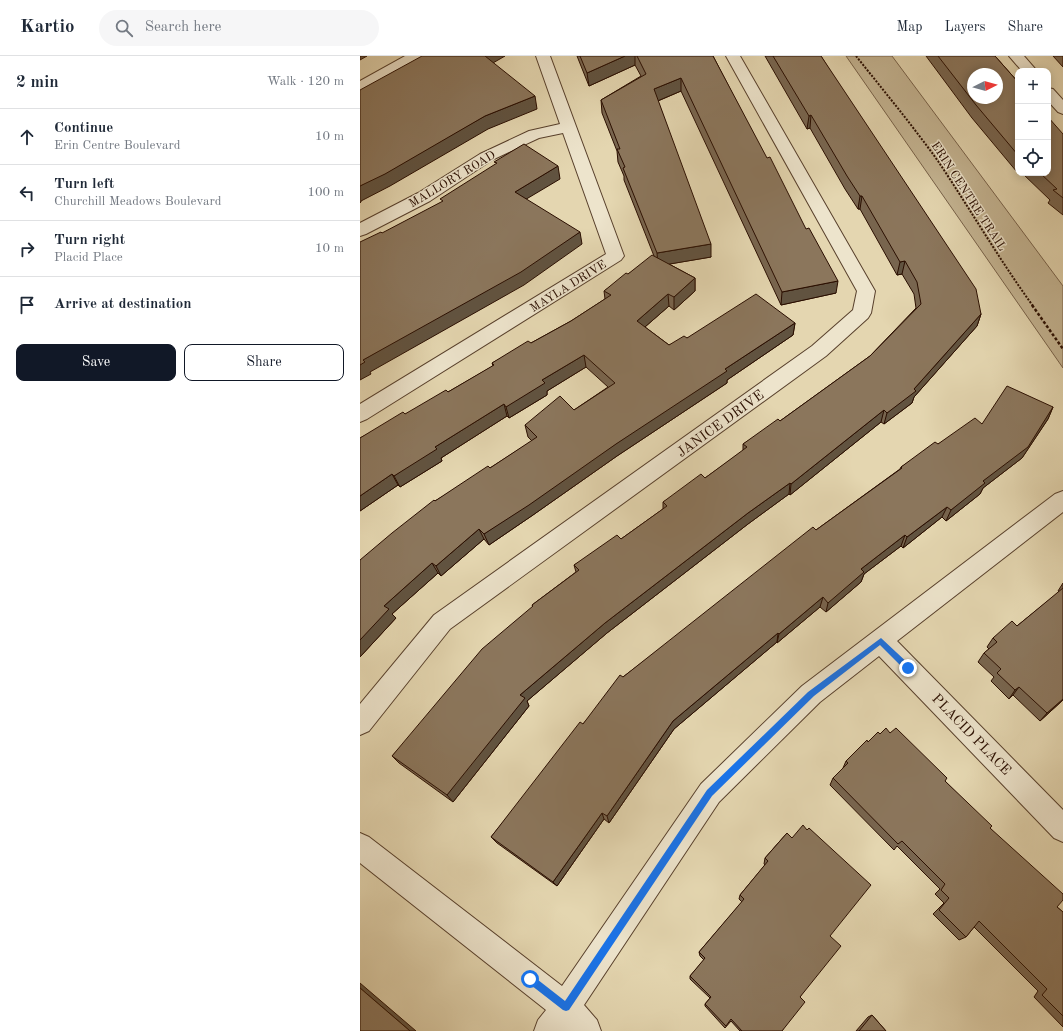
<!DOCTYPE html>
<html lang="en">
<head>
<meta charset="utf-8">
<style>
  :root { --surface:#fff; --page:#f6f6f7; --text:#1f2937; --muted:#747a83; --line:#e0e1e3; --accent:#111827 }
  body { margin:0; font-family:"Old Standard TT",serif; background:var(--page); color:var(--text) }
  .controls { position:absolute; right:12px; top:12px; display:grid; overflow:hidden; border-radius:8px; box-shadow:0 2px 10px #0003 }
  .controls button { width:36px; height:36px; display:grid; place-items:center; padding:0; border:0; border-bottom:1px solid var(--line); background:var(--surface); color:var(--text); font:20px sans-serif }
  .compass { position:absolute; left:607px; top:12px; width:36px; height:36px; border-radius:50%; background:var(--surface); box-shadow:0 2px 10px #0003; rotate:84deg }
  .stop { position:absolute; width:12px; height:12px; margin:-9px; border:3px solid #1a73e8; border-radius:50%; background:#fff }
  .stop.end { background:#1a73e8; border-color:#fff; box-shadow:0 1px 4px #0008 }
  .list { margin:0; padding:0; list-style:none }
  h2 { display:flex; justify-content:space-between; align-items:center; height:52px; margin:0; padding:0 16px; font-size:17px }
  h2 small { font-size:13px; font-weight:400; color:var(--muted) }
  .list li { display:grid; grid-template-columns:26px 1fr auto; gap:12px; align-items:center; box-sizing:border-box; height:56px; padding:0 16px; border-top:1px solid var(--line) }
  .list b { display:block; font-size:15px; white-space:nowrap }
  .list p { margin:0; font-size:13px; white-space:nowrap; color:var(--muted) }
  .list em { font-size:13px; font-style:normal; color:var(--muted) }
  .actions { display:flex; gap:8px; padding:12px 16px }
  .actions a { flex:1; padding:9px 0; border:1px solid var(--accent); border-radius:8px; text-align:center; font-size:14px; color:var(--accent) }
  .actions .main { background:var(--accent); color:#fff }
  .icon { flex:none; width:22px; height:22px; fill:none; stroke:currentColor; stroke-width:2; stroke-linecap:round; stroke-linejoin:round }
  .map { position:relative; flex:none; width:703px; height:975px; overflow:hidden }
  header { display:flex; align-items:center; gap:24px; box-sizing:border-box; height:56px; padding:0 20px; background:var(--surface); border-bottom:1px solid var(--line) }
  header strong { font-size:19px }
  nav { display:flex; gap:22px; margin-inline-start:auto; font-size:14px }
  .search { width:280px; height:36px; background:var(--page); display:flex; align-items:center; gap:10px; box-sizing:border-box; padding:0 14px; border-radius:22px; color:var(--muted); font-size:15px }
  main { display:flex }
  aside { flex:1; background:var(--surface) }
  .map>svg:first-child { display:block }
  .green { fill:#c4b492; stroke:#776149 }
  .lines { fill:none; stroke-linecap:round; stroke-linejoin:round }
  .minor-casing { stroke:#58402c; stroke-width:2 }
  .path-far1 { stroke:#2a0e00; stroke-width:2; stroke-dasharray:2 1.5; stroke-linecap:butt }
  .path { stroke:#2a0e00; stroke-width:2.5; stroke-dasharray:3 2; stroke-linecap:butt }
  .minor { fill:#ede4cc; fill-rule:evenodd }
  .wall { fill:#78654f; stroke:#2a0e00 }
  .shaded-wall { fill:#615340; stroke:#2a0e00 }
  .building { fill:#8b765c; stroke:#2a0e00; fill-rule:evenodd }
  .route { fill:#1a73e8 }
  .labels { text-anchor:middle; stroke-width:3; stroke-linejoin:round; paint-order:stroke }
  .far-street-label { font-size:12px; fill:#2a0e00; stroke:#ede4cc }
  .street-label { font-size:14px; fill:#2a0e00; stroke:#ede4cc }
</style>
</head>
<body>
<header>
<strong>Kartio</strong>
<div class="search"><svg class="icon" aria-label="search" viewBox="0 0 24 24"><circle cx="10" cy="10" r="6"/><path d="M15 15l6 6"/></svg>Search here</div>
<nav><a>Map</a><a>Layers</a><a>Share</a></nav>
</header>
<main>
<aside>
<h2>2 min<small>Walk · 120 m</small></h2>
<ul class="list">
<li><svg class="icon" aria-label="ahead" viewBox="0 0 24 24"><path d="M12 20V5M6 11l6-6 6 6"/></svg><div><b>Continue</b><p>Erin Centre Boulevard</p></div><em>10 m</em></li>
<li><svg class="icon" aria-label="left" viewBox="0 0 24 24"><path d="M17 20v-9H6M10 6l-5 5 5 5"/></svg><div><b>Turn left</b><p>Churchill Meadows Boulevard</p></div><em>100 m</em></li>
<li><svg class="icon" aria-label="right" viewBox="0 0 24 24"><path d="M7 20v-9h11M14 6l5 5-5 5"/></svg><div><b>Turn right</b><p>Placid Place</p></div><em>10 m</em></li>
<li><svg class="icon" aria-label="arrive" viewBox="0 0 24 24"><path d="M6 21V4h12l-3 4 3 4H6"/></svg><div><b>Arrive at destination</b></div></li>
</ul>
<div class="actions"><a class="main">Save</a><a>Share</a></div>
</aside>
<div class="map">
<svg width="703" height="975" viewBox="0 0 703 975">
  <rect width="100%" height="100%" fill="#e4d6b0"/>
  <filter id="stains"><feTurbulence type="fractalNoise" baseFrequency=".005" numOctaves="4"/><feColorMatrix values="0 0 0 0 .2 0 0 0 0 .09 0 0 0 0 .02 0 0 0 .5 -.17"/></filter>
  <radialGradient id="worn" r=".72"><stop offset=".6" stop-color="#630" stop-opacity="0"/><stop offset="1" stop-color="#630" stop-opacity=".3"/></radialGradient>
  <path class="green" d="M486,0h46l171,230v82z"/>
  <g class="lines">
    <defs>
      <path id="minor" d="M45,0h18l-2,3 -56,31 -5,1v-10z
        M176,0h14l74,200 -3,4 -254,159 -7,3v-18l246,-150 -43,-121 -24,5 -47,22 -62,41 -64,33 -6,2v-13l58,-30 62,-39 49,-23 31,-7z
        M366,0h14l135,235 -4,22 -3,5 -42,38 -376,273 -81,102 -9,4v-31l74,-89 378,-269 41,-36 4,-19z
        M649,0h15l13,15h-15z
        M688,32l5,1 10,11v14l-5,-2 -10,-11z
        M703,435v21l-166,129 166,169v32l-9,-4 -175,-182 -59,46 -101,100 -135,203 13,15 4,11h-67l4,-11 8,-10 -186,-147v-30l9,4 193,149 139,-202 101,-98 253,-192z"/>
    </defs>
    <use href="#minor" class="minor-casing"/>
    <path class="path-far1" d="M496,0c28,35 56,69 82,105 32,48 61,98 95,145"/>
    <path class="path" d="M672,249l31,44"/>
    <use href="#minor" class="minor"/>
  </g>
  <path class="wall" d="M217,0h136l123,237 -55,12 -100,-214 -23,10 53,156 -42,7 26,14v13l-21,19 -5,-4 -24,21 24,18 18,-7 108,-15 -2,12 -66,45v3l-110,73 -84,59 -44,30 -5,-6 -43,37 -3,-3 -46,41 4,4 -36,39 75,-156 55,-33 42,-27 -4,-4 -3,-12 49,-15 34,-23 -22,-20 -39,24v4l-38,23 -2,-2 -66,42 1,3 -42,26 -2,-2 -38,26v-73l88,-46 45,-26 -1,-3 39,-20 40,-22 34,-22 -1,-8 50,-35 -30,-76v-4l-6,-14 -1,-11 -15,-38 -1,-13 40,-24 -6,-11 -46,21z
    M405,0h56l160,258 -4,12 -63,71 -2,6 -28,21 -3,-2 -91,73 -1,-1 -41,30 -141,109 -80,68 2,5 -76,96 -54,-39 -7,-7 141,-149 -1,-2 44,-33 -2,-7 47,-26 42,-30v-7l42,-24 38,-27v-7l37,-23 90,-65 46,-48 -2,-14 -12,-20 -5,1 -37,-66h-2l-13,-20 -35,-61 -3,1z
    M566,0h69l23,26v89l-1,1 -45,-54z
    M693,0h10v11z
    M703,78v81l-15,-12 2,-3 -28,-27h26z
    M693,351l-5,12 -26,39 -39,30 -3,6 -34,27 -4,-4 -39,31 -2,-2 -37,28 -3,8 -35,30 -6,-5 -43,36v-1l-103,87 -65,94 -5,-4 -47,67 -60,-43 -6,-6 92,-113 40,-47 193,-147 84,-61 1,-2 37,-23 44,-20z
    M703,527v117l-23,21 -27,-26 -4,4 -18,-18 3,-4 -16,-15 6,-9 5,-4 -2,-2 6,-9 24,-12 42,-34 -1,-1z
    M530,677l55,48 45,47 67,79 6,5v115l-29,-30 4,-6 -64,-64 -8,10 -7,3 -26,-26 11,-11 -9,-9 5,-5 -43,-43 -3,4 -64,-65 3,-7 10,-10 3,-7 22,-19 12,-8z
    M427,777l43,103 -30,61 -18,34h-42l-9,-10 -6,7 -20,-22v-2l5,-6 -20,-19v-3l14,-16 -4,-4 -1,-4 43,-50 -3,-3 1,-4 25,-30 -1,-1 1,-6z
    M512,959l14,16h-30l12,-14z"/>
  <path class="shaded-wall" d="M0,0h7l-7,4z
    M123,0h22l-19,11z
    M265,0h10v9l-46,21 -2,-13z
    M321,22v13l-26,11 -1,-13z
    M175,40l2,13 -49,20 -98,57 -29,15v1l-1,1v-17l125,-70z
    M451,59l-1,13 -3,1 2,-13z
    M198,110l2,13 -42,25 -3,-12z
    M500,140h2l-2,13h-2z
    M220,176l2,12 -58,41 -154,87 1,2 -11,6v-15l3,-5z
    M351,188v13l-53,9 -1,-13z
    M545,205l-3,13 -5,1 3,-13z
    M335,222v13l-21,19v-13z
    M478,225l-2,12 -55,12 1,-13z
    M308,238l1,12 -31,27 -1,-12z
    M621,258l-4,12 -63,71 -2,6 -28,21 3,-11 27,-24z
    M435,267l-2,12 -66,45v3l-110,73 -84,59 -44,30 -5,-11 241,-165z
    M224,299l2,12 -39,24v4l-38,23 -3,-11 36,-27z
    M144,348l3,12 -66,42 1,3 -42,26 -6,-11 41,-29z
    M693,351l-5,12 -26,39 -39,30 -3,6 -34,27 5,-11 32,-29z
    M524,354l-3,12 -91,73 1,-11z
    M32,418l6,11 -38,26v-15z
    M430,427l-1,11 -41,30 -141,109 -80,68 2,5 -76,96 -6,-7 73,-100 85,-72 143,-110z
    M587,451l-5,10 -39,31 4,-11z
    M119,473l5,10 -43,37 -5,-10z
    M545,479l-4,11 -37,28 -3,8 -35,30 2,-9 33,-34z
    M72,507l6,10 -46,41 4,4 -36,39v-17l24,-34z
    M463,541l-3,10 -43,36 2,-9z
    M418,577l-1,9 -103,87 -65,94 -2,-7 66,-95z
    M659,631l-6,8 -4,4 6,-9z
    M703,643v1l-23,21 7,-8z
    M242,757l2,6 -47,67 -4,-4z
    M0,927l56,48h-6l-50,-43z"/>
  <path class="building" d="M62,0h63l50,40 -50,20 -100,58 -25,12v-96z
    M220,0h45l-38,17z
    M277,0h76l54,102 3,-1 36,72 3,-1 29,53 -56,11 -101,-214 -27,11 57,155 -54,9 -34,-85 2,-1 -8,-18h3l-19,-49 45,-26z
    M413,0h48l155,233 5,25 -67,75 2,2 -29,22 -3,-3 -93,74 -1,-1 -42,30 -143,110 -85,72 5,3 -78,97 -55,-39 90,-107 51,-43 -1,-1 47,-35 -5,-5 43,-30 4,4 46,-33 -4,-4 38,-28 4,4 42,-31 -4,-3 35,-25 2,2 90,-65 51,-52 -4,-22 -12,-21 -5,1 -38,-66h-2l-13,-20 -36,-61 -2,1z
    M578,0h57l23,26v73l-42,-50zM613,18h24v24h-24z
    M688,61l15,17v64l-10,-8 4,-1 -17,-16h8z
    M164,88l34,22 -43,26 65,40 -59,40 -158,88 2,2 -5,3v-123l21,-10 1,1 61,-32 -3,-2 57,-36 -3,-1z
    M292,199l43,23 -21,19 -6,-3 -31,27 32,24 15,-9 3,2 69,-44 39,29 -70,46 2,2 -111,73 -87,61 -45,29 -5,-5 -43,37 -4,-3 -48,43 5,3 -29,31v-80l32,-27 42,-33 1,1 53,-35 2,2 47,-31 -12,-12 35,-29 14,14 41,-27 -31,-28 -42,25 3,3 -39,24 -2,-3 -69,43 2,2 -43,27 -2,-2 -32,22v-58l43,-26 2,2 41,-24 2,2 46,-27 -2,-2 36,-22 3,2 40,-22 40,-26 -7,-4 22,-18 2,1z
    M647,330l46,21 -25,40 -45,34 2,2 -34,27 -4,-3 -40,30 -2,-2 -44,34 3,3 -36,31 -5,-6 -44,37 -1,-1 -105,88 -66,95 -5,-3 -49,69 -62,-45 89,-115 3,2 37,-49 3,2 190,-150 3,3 86,-62 -1,-1 34,-25 3,2 37,-26 7,6z
    M703,532v111l-16,14 -28,-26 -4,3 -18,-17 4,-4 -17,-16 13,-11 -4,-4 19,-17 5,5z
    M526,672l4,5 6,-5 51,50 -2,3 47,45 -2,2 73,66v6l-6,7 6,5v104l-21,-21 5,-6 -68,-68 -13,16 -27,-27 10,-12 -8,-8 4,-6 -43,-43 -4,3 -65,-66 15,-15 -2,-2 21,-21 1,2 10,-10 2,2z
    M443,769l4,5 2,-2 62,57 -41,51 11,10 -41,51 5,5 -23,29h-40l-11,-12 -5,7 -21,-22 6,-7 -21,-21 15,-18 -6,-6 45,-53 -4,-4 28,-34 -3,-3 22,-25 5,5z
    M0,932l50,43h-50z
    M512,959l14,16h-27z"/>
  <path class="route" d="M521,582l30,28v5h-5l-26,-26 -66,51 -102,100 -143,214 -3,1 -3,-1 -36,-28 -2,-3 2,-3 3,-2 3,2 32,25 142,-211 101,-98z"/>
  <g class="labels">
    <g class="far-street-label">
      <text transform="translate(92 123) rotate(-31)" y="4">MALLORY ROAD</text>
      <text transform="translate(609 140) rotate(57)" y="4">ERIN CENTRE TRAIL</text>
      <text transform="translate(208 230) rotate(-32)" y="4">MAYLA DRIVE</text>
    </g>
    <g class="street-label">
      <text transform="translate(360 367) rotate(-36)" y="5">JANICE DRIVE</text>
      <text transform="translate(612 678) rotate(46)" y="5">PLACID PLACE</text>
    </g>
  </g>
  <rect width="100%" height="100%" filter="url(#stains)"/>
  <rect width="100%" height="100%" fill="url(#worn)"/>
</svg>
<div class="controls">
<button>+</button>
<button>−</button>
<button><svg class="icon" aria-label="locate" viewBox="0 0 24 24"><circle cx="12" cy="12" r="6"/><path d="M12 2v4M12 18v4M2 12h4M18 12h4"/></svg></button>
</div>
<svg class="compass" viewBox="-18 -18 36 36"><path d="M0-13l5 13h-10z" fill="#e53935"/><path d="M0 13l5-13h-10z" fill="#747a83"/></svg>
<div class="stop" style="left:170px;top:923px"></div>
<div class="stop end" style="left:548px;top:612px"></div>
</div>
</main>
</body>
</html>
